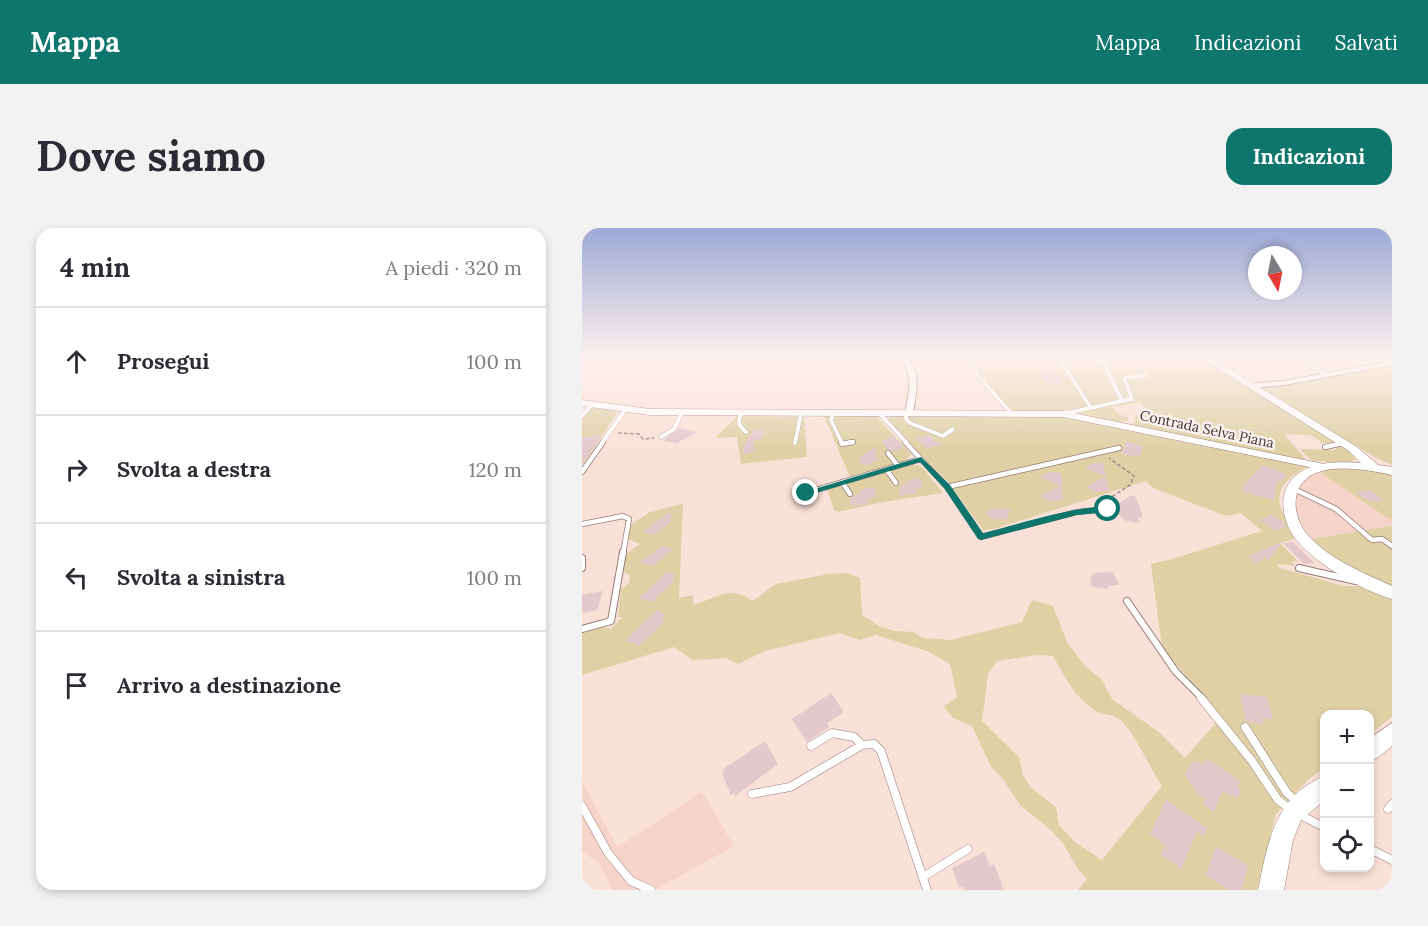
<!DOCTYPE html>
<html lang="it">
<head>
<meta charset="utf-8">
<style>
  :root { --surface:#fff; --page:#f2f2f3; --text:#2b2b33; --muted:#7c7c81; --line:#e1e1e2; --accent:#0f766e }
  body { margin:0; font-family:Lora,serif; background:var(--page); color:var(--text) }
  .controls { position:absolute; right:18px; bottom:18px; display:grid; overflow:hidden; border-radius:12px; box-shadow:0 3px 9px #0003 }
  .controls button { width:54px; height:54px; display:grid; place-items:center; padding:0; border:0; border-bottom:2px solid var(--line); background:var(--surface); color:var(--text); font:30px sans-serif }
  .compass { position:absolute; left:666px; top:18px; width:54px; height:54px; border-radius:50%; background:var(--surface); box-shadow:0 3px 9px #0003; rotate:170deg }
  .stop { position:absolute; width:18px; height:18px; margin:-14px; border:4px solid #0f766e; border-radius:50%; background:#fff }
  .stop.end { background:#0f766e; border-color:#fff; box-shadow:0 2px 6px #0008 }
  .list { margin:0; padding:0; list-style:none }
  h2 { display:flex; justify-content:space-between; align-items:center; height:78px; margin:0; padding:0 24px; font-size:26px }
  h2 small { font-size:20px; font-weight:400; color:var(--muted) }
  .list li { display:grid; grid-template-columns:39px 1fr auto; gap:18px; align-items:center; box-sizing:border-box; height:108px; padding:0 24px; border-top:2px solid var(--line) }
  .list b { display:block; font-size:22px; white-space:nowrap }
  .list em { font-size:20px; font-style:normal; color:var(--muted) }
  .icon { flex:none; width:33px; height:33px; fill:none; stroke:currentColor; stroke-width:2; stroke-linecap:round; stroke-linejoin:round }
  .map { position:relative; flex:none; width:810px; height:662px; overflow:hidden; border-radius:18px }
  header { display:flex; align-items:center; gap:36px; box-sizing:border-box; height:84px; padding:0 30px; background:var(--accent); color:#fff }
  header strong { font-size:28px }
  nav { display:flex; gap:33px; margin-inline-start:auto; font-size:21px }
  .intro { display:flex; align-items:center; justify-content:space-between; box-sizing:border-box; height:144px; padding:0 36px }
  h1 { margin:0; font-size:42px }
  .button { padding:15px 27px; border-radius:18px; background:var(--accent); color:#fff; font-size:21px; font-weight:700 }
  main { display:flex; gap:36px; padding:0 36px }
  aside { flex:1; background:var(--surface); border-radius:18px; box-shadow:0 3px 9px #0003 }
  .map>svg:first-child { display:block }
  .built { fill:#f7d4c9 }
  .green { fill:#dfd1a5; fill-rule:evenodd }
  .building { fill:#e4c8cc }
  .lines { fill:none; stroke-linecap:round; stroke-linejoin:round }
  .service-far3-casing { stroke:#957c75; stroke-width:4.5 }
  .service-far2-casing { stroke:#957c75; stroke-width:6 }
  .service-far1-casing { stroke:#957c75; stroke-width:8 }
  .service-casing { stroke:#957c75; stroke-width:9 }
  .minor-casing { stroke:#957c75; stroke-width:2 }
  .tertiary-casing { stroke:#957c75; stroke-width:1 }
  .secondary-casing { stroke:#957c75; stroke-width:1 }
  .path { stroke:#a18d88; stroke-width:1.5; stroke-dasharray:4 2; stroke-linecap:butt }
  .service-far3 { stroke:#fff; stroke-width:4 }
  .service-far2 { stroke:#fff; stroke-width:4.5 }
  .service-far1 { stroke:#fff; stroke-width:6 }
  .service { stroke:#fff; stroke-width:8 }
  .minor { fill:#fff; fill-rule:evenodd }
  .tertiary { fill:#fff; fill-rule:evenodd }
  .secondary { fill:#fff; fill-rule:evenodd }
  .route { fill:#0f766e }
  .labels { text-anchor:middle; stroke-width:5; stroke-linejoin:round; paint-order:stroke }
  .far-street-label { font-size:14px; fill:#413633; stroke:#fcf1ee }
</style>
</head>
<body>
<header>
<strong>Mappa</strong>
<nav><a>Mappa</a><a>Indicazioni</a><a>Salvati</a></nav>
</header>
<div class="intro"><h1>Dove siamo</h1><a class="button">Indicazioni</a></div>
<main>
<aside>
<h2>4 min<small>A piedi · 320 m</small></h2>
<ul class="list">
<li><svg class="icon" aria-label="ahead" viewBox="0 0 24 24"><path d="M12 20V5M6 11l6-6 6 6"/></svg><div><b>Prosegui</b></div><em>100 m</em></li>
<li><svg class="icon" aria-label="right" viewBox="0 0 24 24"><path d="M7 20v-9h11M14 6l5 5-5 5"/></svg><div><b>Svolta a destra</b></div><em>120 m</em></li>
<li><svg class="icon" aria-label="left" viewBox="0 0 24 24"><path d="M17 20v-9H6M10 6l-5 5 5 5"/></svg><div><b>Svolta a sinistra</b></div><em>100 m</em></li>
<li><svg class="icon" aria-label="arrive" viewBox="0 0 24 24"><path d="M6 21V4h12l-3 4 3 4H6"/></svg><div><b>Arrivo a destinazione</b></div></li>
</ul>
</aside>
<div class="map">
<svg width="810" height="662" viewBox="0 0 810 662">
  <rect width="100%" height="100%" fill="#fbe0d8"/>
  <path class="built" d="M738,244l72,49v5l-80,13 -14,-19 -4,-13 1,-14 12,-15z
    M0,553l35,66 85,-55 32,54 -79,44h-42l-15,-28 -16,-10z"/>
  <path class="green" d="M389,130h230l134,84 -13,1 -11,-8 -27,-1 22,26 -69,-11 -106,-24 5,-4 -2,-4 15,-5 -9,-9 -28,4 6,7 11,4 -2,3 -10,1 -43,-8 6,-5 -67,3 -36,-41z
    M810,136v101l-19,-9 -116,-69 34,-2z
    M8,180l20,2 7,3 -35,53v-46z
    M155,188l67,1 3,40 -66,7 -4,-27 -22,1z
    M242,188h52l35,38 -6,7 -55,16z
    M310,188l180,1 125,28 113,20c-41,23 -36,37 -13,73l-17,5 18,18 -6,1 3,4 -18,-2 3,4 64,18h22l26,11v120l-22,17v-19h-46v53l-15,11 -33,35 -19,76h-179l9,-11 -8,-8 -15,-26 -13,-15 -31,-25 -17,-26 -12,-12 -19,-41 -19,-8 -9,-11 13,-10 -7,-33 -23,-13 -51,-16 -17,5 -19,-7 -75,18 -27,13 -12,-6 -33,2 -19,-13 -92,28v-43l19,-6 10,3 11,-12h-4l3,-28 8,-6 1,-8 -7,-3 3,-18 14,-10 -12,-5 2,-14 20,-13 33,-8 -4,94 14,-3v10c29,-8 32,-20 60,-4l23,-17 52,-10 19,-1 13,5 2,37 17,11 15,5 19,1 10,6 28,2 71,-18 10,-22 21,6 14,36 18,24 17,14 10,19 48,34 25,25 36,-41 -59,-69 -11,-84 21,-5 90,-28 -21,-18 -15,3 -73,-28 -7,-7 -152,48 -11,1 -35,-48 -61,-63zM455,427l16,1c12,21 22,42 43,55 7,4 17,3 23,8 15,11 31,50 43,67l-60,74 -27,-18 -16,-17 -3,-18 -26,-20 -8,-14 -3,-16 -37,-36 6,-47 9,-13z
    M754,219h7l16,11 -9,5 -38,-2 -12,-12 35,1z
    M327,237h9l4,2 21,26 -59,9 -46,10 -4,-2 -7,-21z
    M750,241h40l20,4v48l-72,-49z
    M810,298v63l-60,-31 -20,-19z"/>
  <path class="building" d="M451,135h16l14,19 -15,2z
    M97,200l18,4 -20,11 -14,-2z
    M184,201l-5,11h-8l2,11 -12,3v-7l10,-17z
    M20,206l-5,9 -15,21v-26z
    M310,207l12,13 -10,3 -7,-2 -5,-7z
    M347,207l11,10 -12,4 -12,-10z
    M544,213l17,5 -3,11 -18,-3z
    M293,219l2,13 -11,6 -6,-3v-6z
    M512,235h9l6,28 -13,1 -10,-5 20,-11 -21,-8z
    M680,237l25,9 -6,8 -4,-1 -3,19 -31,-8 1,-7z
    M467,244l12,1 2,27 -13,1 -10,-5 20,-10 -20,-9z
    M338,250l3,9 -8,2 2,4 -17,3 -1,-7 10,-9z
    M293,259v10l-8,2 1,5 -18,2v-7l13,-10z
    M788,262l13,10 -13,2 -14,-10z
    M548,268h5l8,20 -5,2 2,5 -14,-2 -10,-9 1,-7z
    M415,280l13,2 -3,9h-15l-7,-7z
    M89,283l-1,12 -17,12 -10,-3z
    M689,287l13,7 2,5 -10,4 -16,-11z
    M700,314l-13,18 -5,-2 -8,5 -8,-7z
    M711,314l22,21 -11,1 -21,-21z
    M80,318l11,3 -21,17 -12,-4z
    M85,344l7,2 -1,8 -21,20 -13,-4z
    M531,344l6,13 -11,1v3l-16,-2 -2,-8 3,-6z
    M21,363l-6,19 -15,3v-18z
    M75,382l7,3 -1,10 -23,22 -15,-4z
    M249,465l13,19 -17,11 2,4 -22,15 -15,-23z
    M658,466l27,3 6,23 -11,-2 1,6 -17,-3z
    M183,513l13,23 -43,32 -1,-3 -3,2 -9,-21 3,-6z
    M625,530l34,24 -4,5 4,3 -3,8 -16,-6 -8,20 -11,-8 3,-4 -9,-6 -12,-20 8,-13 10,3z
    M584,572l41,28 -3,8 -7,-4 -16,37 -20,-14 4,-10 -15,-11z
    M634,618l32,20 -7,24h-12l-23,-15z
    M402,624l6,14 4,-2 10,26h-40l-1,-4 -4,2 -7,-20z"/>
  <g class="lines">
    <defs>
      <path id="service-far3" d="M387,130l8,16 34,39
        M721,130l23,17
        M478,132l31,48
        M540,173l10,-2 -8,-21 21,-3
        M160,185c-5,9 -4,12 4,19
        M251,186l-2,6 11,23
        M298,186l27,29
        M324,186v5l4,4 33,13 10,-7
        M481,186l59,-13 -21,-43
        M0,188l10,-11
        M79,209l13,-8 8,-16
        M20,215l23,-33
        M213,215l6,-29
        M265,215l6,-1"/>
      <path id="service-far2" d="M259,214l1,2 11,-2
        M323,214l42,45 34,50 96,-25 31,-3
        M743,219l18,-4
        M306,225l10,13
        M304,241l10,14
        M0,244l21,-30
        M260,254l8,12
        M365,259l172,-39
        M710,260l44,21 36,31 10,-1 10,7
        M224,265l115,-34
        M0,296l41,-8 6,3 -6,35"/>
      <path id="service-far1" d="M0,330v10
        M717,340l57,13
        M545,373l49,71 27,27
        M0,401l29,-8 12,-69"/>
      <path id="service" d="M619,470l51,63 26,39 12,9
        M663,499l42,66 11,9
        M229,518l21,-13 22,4 8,8
        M170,566l38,-7 72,-42 12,-1 7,7 46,139
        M0,578l26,47 23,28 20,9
        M806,581l4,-5
        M716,586l26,13
        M788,621l22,11
        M341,649l45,-28"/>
      <path id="minor" d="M317,130c26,0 16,40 14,56l-4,2 -4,-2c3,-19 11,-41 -6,-56z
        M810,133v4l-108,20 -34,3 -3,-2 3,-2 34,-3z"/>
      <path id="tertiary" d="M0,172l68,9 413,2 261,53 5,3 -5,3 -261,-53 -413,-2 -68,-9z"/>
      <path id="secondary" d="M619,130h11l145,89 21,18 14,2v8c-29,-6 -89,-18 -96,23 -2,11 3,26 10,35 22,26 56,39 86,53v13c-30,-9 -73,-33 -94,-57 -21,-25 -22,-63 13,-75 16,-6 34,-5 50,-4l-12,-12z
        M810,495v23l-15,12 -7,3v-23z
        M742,548v25l-23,19 -8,20 -9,50h-26c10,-47 16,-93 66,-114z"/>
    </defs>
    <use href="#service-far3" class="service-far3-casing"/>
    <use href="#service-far2" class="service-far2-casing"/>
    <use href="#service-far1" class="service-far1-casing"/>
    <use href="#service" class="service-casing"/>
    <use href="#minor" class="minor-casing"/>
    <use href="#tertiary" class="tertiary-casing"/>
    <use href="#secondary" class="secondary-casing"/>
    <path class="path" d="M36,205l21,1 4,5 11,-1
      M525,272l23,-15 4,-9 -25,-18"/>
    <use href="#service-far3" class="service-far3"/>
    <use href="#service-far2" class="service-far2"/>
    <use href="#service-far1" class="service-far1"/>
    <use href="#service" class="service"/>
    <use href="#minor" class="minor"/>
    <use href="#tertiary" class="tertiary"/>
    <use href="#secondary" class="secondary"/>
  </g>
  <linearGradient id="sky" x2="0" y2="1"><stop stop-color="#9faad7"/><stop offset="0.58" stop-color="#fdf1ed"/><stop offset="1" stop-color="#fdf1ed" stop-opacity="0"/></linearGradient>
  <rect width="810" height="223" fill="url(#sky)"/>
  <path class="route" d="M339,229l29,28 33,48c22,-5 114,-34 129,-24l-4,3 -31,3 -96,25 -3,-1 -34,-51 -24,-26 -111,33 -8,-2z"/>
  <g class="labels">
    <g class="far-street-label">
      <text transform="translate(625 201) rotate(12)" y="5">Contrada Selva Piana</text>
    </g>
  </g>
</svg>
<div class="controls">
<button>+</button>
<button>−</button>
<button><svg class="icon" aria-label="locate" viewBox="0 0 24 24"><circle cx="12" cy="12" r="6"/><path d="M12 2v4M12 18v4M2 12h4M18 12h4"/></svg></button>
</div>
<svg class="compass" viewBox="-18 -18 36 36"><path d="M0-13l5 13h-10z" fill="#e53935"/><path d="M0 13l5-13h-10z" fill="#7c7c81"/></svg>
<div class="stop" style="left:526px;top:281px"></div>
<div class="stop end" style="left:224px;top:265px"></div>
</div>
</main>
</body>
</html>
